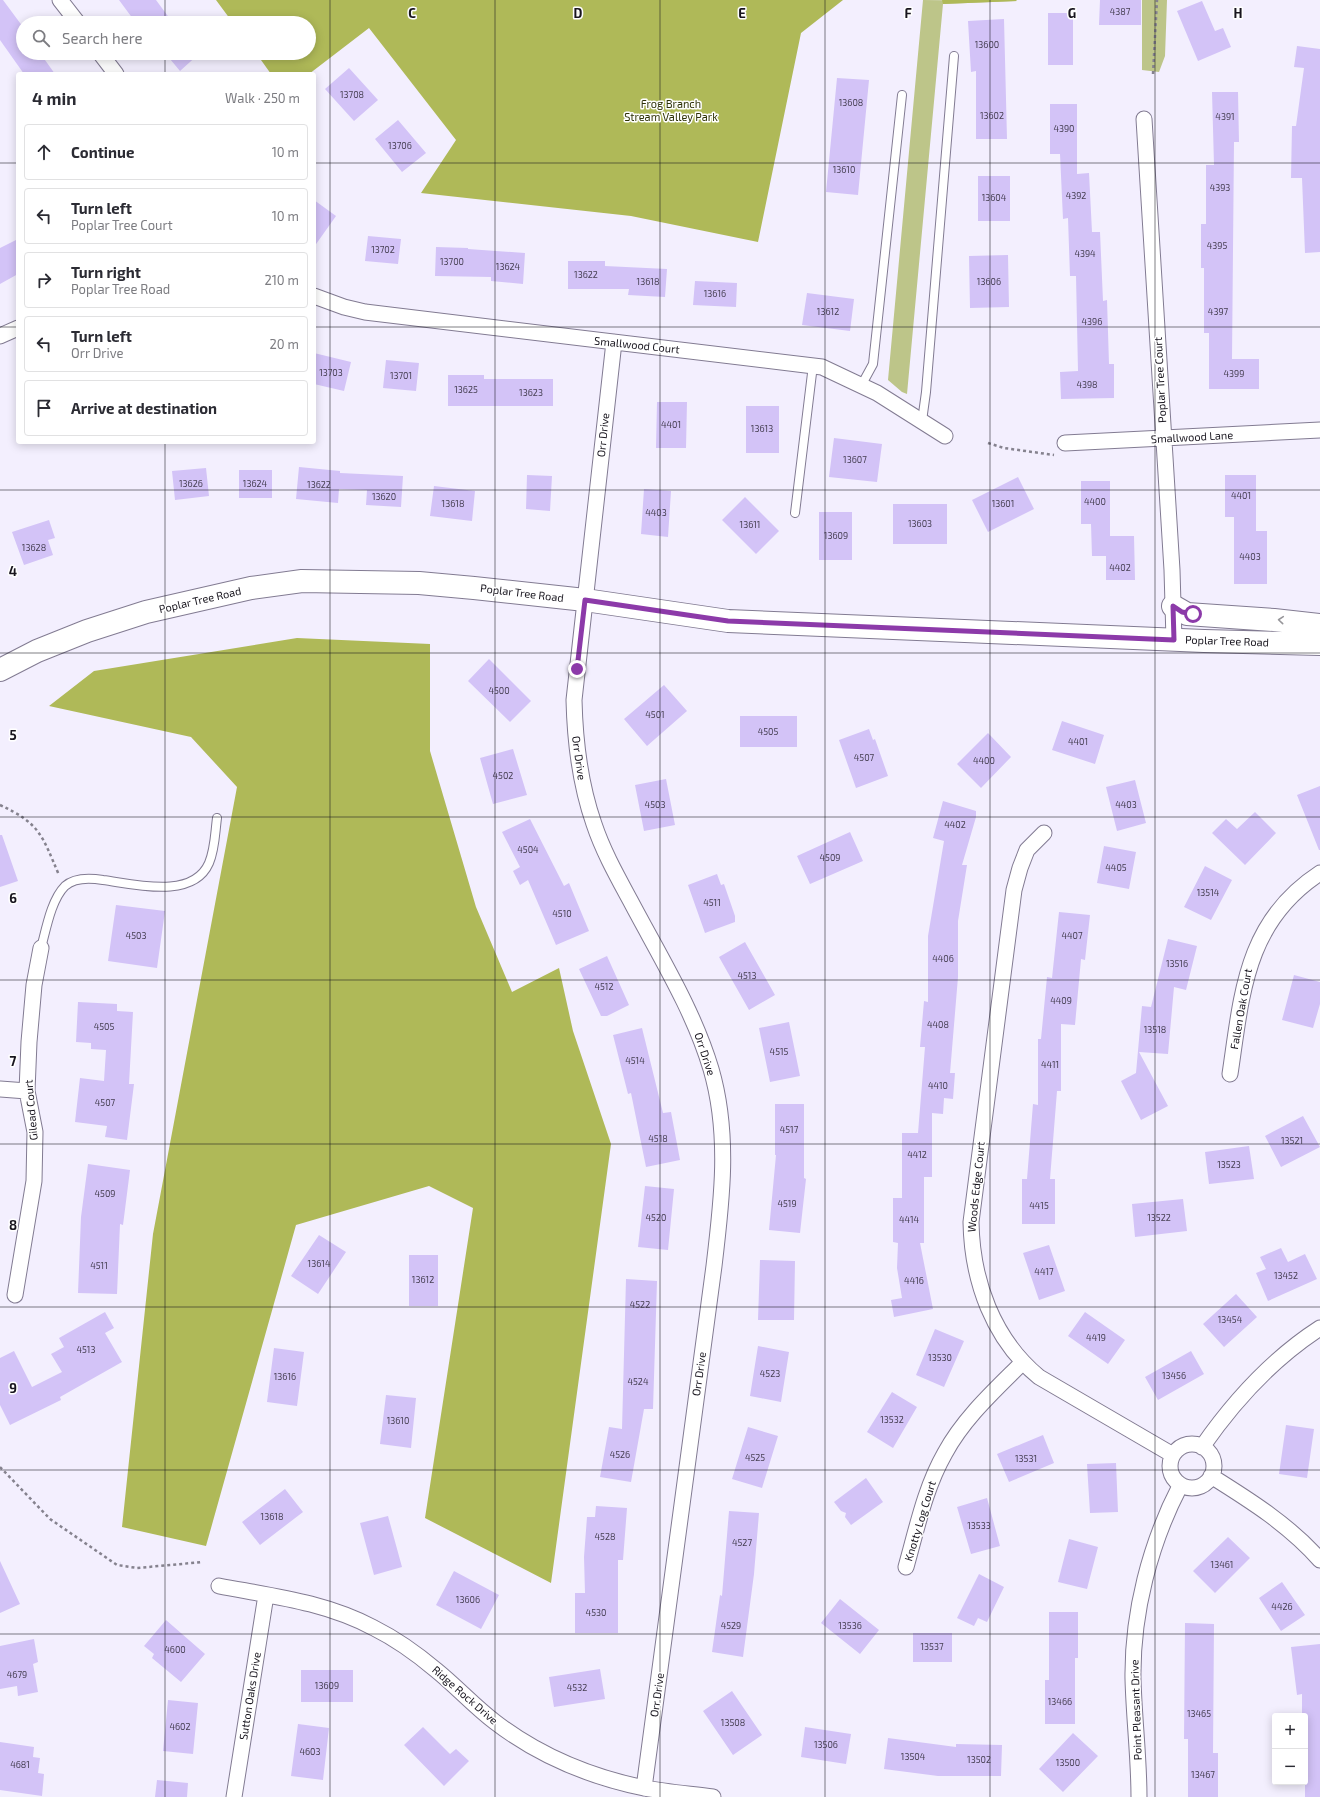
<!DOCTYPE html>
<html lang="en">
<head>
<meta charset="utf-8">
<style>
  :root { --surface:#fff; --page:#f7f7f7; --text:#2b2b33; --muted:#7c7c81; --line:#e1e1e2 }
  body { margin:0; font-family:"Exo 2",sans-serif; background:var(--page); color:var(--text) }
  .controls { position:absolute; right:12px; bottom:12px; display:grid; overflow:hidden; border-radius:4px; box-shadow:0 2px 10px #0003 }
  .controls button { width:36px; height:36px; display:grid; place-items:center; padding:0; border:0; border-bottom:1px solid var(--line); background:var(--surface); color:var(--text); font:20px sans-serif }
  .stop { position:absolute; width:12px; height:12px; margin:-9px; border:3px solid #8c3aa9; border-radius:50%; background:#fff }
  .stop.end { background:#8c3aa9; border-color:#fff; box-shadow:0 1px 4px #0008 }
  .list { margin:0; padding:0; list-style:none }
  h2 { display:flex; justify-content:space-between; align-items:center; height:52px; margin:0; padding:0 16px; font-size:17px }
  h2 small { font-size:13px; font-weight:400; color:var(--muted) }
  .list li { display:grid; grid-template-columns:26px 1fr auto; gap:12px; align-items:center; box-sizing:border-box; height:56px; margin:0 8px 8px; padding:0 8px; border:1px solid var(--line); border-radius:4px }
  .list b { display:block; font-size:15px; white-space:nowrap }
  .list p { margin:0; font-size:13px; white-space:nowrap; color:var(--muted) }
  .list em { font-size:13px; font-style:normal; color:var(--muted) }
  .icon { flex:none; width:22px; height:22px; fill:none; stroke:currentColor; stroke-width:2; stroke-linecap:round; stroke-linejoin:round }
  .map { position:relative; flex:none; width:1320px; height:1797px; overflow:hidden }
  .search { position:absolute; background:var(--surface); box-shadow:0 2px 10px #0003; left:16px; top:16px; width:300px; height:44px; display:flex; align-items:center; gap:10px; box-sizing:border-box; padding:0 14px; border-radius:22px; color:var(--muted); font-size:15px }
  .panel { position:absolute; background:var(--surface); box-shadow:0 2px 10px #0003; left:16px; top:72px; width:300px; height:372px; border-radius:4px }
  .map>svg:first-child { display:block }
  .green { fill:#bdc589 }
  .forest { fill:#afb958 }
  .building { fill:#d3c3f7 }
  .lines { fill:none; stroke-linecap:round; stroke-linejoin:round }
  .service-casing { stroke:#827b92; stroke-width:10 }
  .minor-casing { stroke:#827b92; stroke-width:17 }
  .secondary-casing { stroke:#827b92; stroke-width:24 }
  .path { stroke:#85828e; stroke-width:2.5; stroke-dasharray:3 3; stroke-linecap:butt }
  .service { stroke:#fff; stroke-width:8 }
  .minor { stroke:#fff; stroke-width:15 }
  .secondary { stroke:#fff; stroke-width:22 }
  .oneway { stroke:#97969a }
  .route { stroke:#8c3aa9; stroke-width:5 }
  .grid { fill:none; stroke:#18151e; stroke-width:1; stroke-opacity:0.55 }
  .labels { text-anchor:middle; stroke-width:3; stroke-linejoin:round; paint-order:stroke }
  .number-label { font-size:9px; fill:#474054 }
  .park-label { font-size:11px; fill:#2e3207; stroke:#fff }
  .street-label { font-size:11px; fill:#18151e; stroke:#fff }
  .grid-label { font-size:13px; text-anchor:middle; font-weight:bold; fill:#18151e; stroke:#fff; stroke-width:3; stroke-linejoin:round; paint-order:stroke }
</style>
</head>
<body>
<div class="map">
<svg width="1320" height="1797" viewBox="0 0 1320 1797">
  <rect width="100%" height="100%" fill="#f3effe"/>
  <path class="green" d="M923,0l94,1 -74,3 -36,390 -5,-2 -14,-12z
    M1142,0h25l-2,56 -6,16 -17,-2z"/>
  <path class="forest" d="M216,0h627l-42,33 -43,209 -127,-26 -210,-23 35,-53 -87,-112 -60,46h-38l-15,-21h53v-30h-76z
    M942,0h74l1,1 -74,3z
    M297,638l133,6v107l46,156 36,85 47,-24 14,63 38,113 -60,439 -126,-65 48,-310 -44,-22 -133,39 -90,321 -84,-19 31,-293 84,-447 -46,-50 -142,-31 45,-35z"/>
  <path class="building" d="M0,0h3l20,27v26h17l15,21h-31l-24,-34z
    M119,0h37l17,23h-37z
    M1100,0h41v25h-42z
    M1202,1l13,30 8,-3 8,19 -33,14 -21,-50z
    M1048,13h25v52h-25z
    M1004,19l3,120h-31v-68l-5,1 -3,-51z
    M1297,46l23,3v203l-15,1 -3,-75h-11l1,-52h4l8,-58 -10,-1z
    M165,53h35l-20,18z
    M349,68l29,32 -24,21 -29,-32z
    M837,78l32,2 -11,115 -32,-3z
    M1212,92h26l1,50h-5l-2,217h27v30h-50v-56h-5v-65h-3v-44h5v-59h8z
    M1050,104h27v70l12,-1 3,59h8l3,69 4,-1 2,64h5v34l-53,1 -1,-27 18,-1 -2,-95h-6l-2,-58 -5,1 -3,-65h-10z
    M398,120l28,33 -24,19 -27,-33z
    M978,176h32v45h-32z
    M314,200l22,16 -22,31z
    M368,236l33,3 -3,25 -33,-3z
    M18,239v35l-18,10v-36z
    M436,247l32,1v1l57,4 -2,31 -32,-3v-4l-56,-1z
    M1008,255l1,52 -39,1 -1,-52z
    M568,261h37v5l62,3 -2,28 -37,-2 1,-6h-61z
    M695,281l42,2 -1,24 -43,-2z
    M807,293l47,6 -4,32 -48,-6z
    M314,353l37,9 -7,29 -30,-7z
    M386,360l33,3 -3,28 -33,-3z
    M448,375h36v4h69v27h-105z
    M657,402h30l-1,46h-30z
    M746,406h33v47h-33z
    M834,438l48,6 -5,38 -48,-5z
    M299,467l41,4v2l63,3 -2,31 -35,-2 1,-15 -28,-1 -1,14 -42,-4z
    M206,468l3,28 -34,4 -3,-29z
    M239,470h33v28h-33z
    M527,475l25,1 -2,35 -24,-2z
    M1225,475h31v56h11v53h-33v-67h-9z
    M1018,477l16,32 -46,23 -16,-32z
    M1081,481h29v55h24l1,44h-29v-24h-14l-1,-32h-10z
    M434,486l41,5 -3,30 -42,-5z
    M644,489l27,2 -3,46 -27,-3z
    M745,497l34,34 -23,23 -34,-34z
    M893,504h54v40h-54z
    M819,512h33v48h-33z
    M49,520l6,18 -7,2 5,15 -29,10 -12,-33z
    M489,659l42,42 -21,21 -42,-41z
    M664,685l23,26 -40,35 -23,-27z
    M740,716h57v31h-57z
    M1062,721l42,14 -9,29 -43,-14z
    M869,729l4,11 2,-1 13,37 -32,12 -17,-48z
    M988,733l23,24 -30,31 -24,-24z
    M513,749l14,46 -34,9 -13,-46z
    M666,779l9,46 -31,6 -9,-46z
    M1135,780l11,43 -29,8 -11,-44z
    M1320,786v64h-1l-22,-55z
    M943,801l33,10v6l-14,48h5l-9,56v56l-8,96h5l-2,26 -9,-1 -1,16 -11,-1v64h-8v66h-4l13,66 -39,8 -3,-17 11,-2 -5,-30 1,-25 -5,-1v-44h9v-65h16l7,-86h-5l4,-46 4,1v-66l16,-95 -11,-3z
    M1255,812l21,21 -31,32 -33,-32 14,-14 11,10z
    M530,819l34,67 5,-3 20,48 -33,14 -28,-65 -8,5 -7,-14 7,-4 -18,-35z
    M850,832l13,29 -53,23 -13,-28z
    M0,835h2l16,46 -18,6z
    M1104,846l32,6 -7,37 -32,-6z
    M1205,866l27,14 -21,40 -27,-13z
    M717,874l4,11 3,-1 11,32v6l-30,11 -17,-48z
    M116,905l49,6 -8,57 -49,-7z
    M1059,912l31,3 -5,45 -4,-1 -6,66 -14,-1v67h-4l-7,88h5v45h-33v-45h5l6,-75 5,1v-66h3l6,-62 5,1z
    M1168,939l29,7 -11,44 -12,-3 -6,67 -29,-2 29,54 -27,14 -20,-39 15,-8 6,-67 9,1z
    M745,942l30,53 -26,15 -30,-53z
    M607,956l22,49 -22,11h-6l-22,-47z
    M1294,975l26,7v22l-7,24 -31,-8z
    M78,1002l39,2v7l16,1 -4,72h5l-7,56 -22,-3 2,-11 -32,-4 5,-44 24,3 2,-31 -15,-1v-6l-15,-1z
    M789,1022l11,54 -30,6 -11,-54z
    M642,1028l21,85 8,-1 9,48 -34,7 -15,-74 -3,1 -15,-59z
    M775,1104h29v74l2,1 -6,54 -31,-3 7,-75h-1z
    M1303,1116l17,31 -39,20 -16,-31z
    M1249,1146l5,33 -45,5 -4,-32z
    M88,1164l42,6 -7,55 -3,-1 -3,70 -39,-1 3,-76z
    M645,1186l29,3 -6,61 -30,-3z
    M1183,1199l4,32 -52,6 -3,-33z
    M319,1235l27,17 -28,42 -27,-18z
    M1049,1245l16,46 -26,9 -16,-47z
    M1281,1248l7,14 17,-8 12,25 -49,22 -12,-28 10,-4 -6,-12z
    M409,1255h29v51h-29z
    M760,1260l35,1 -1,59h-36z
    M626,1279l31,2 -4,128h-9l-13,73 -31,-5 9,-50 13,2z
    M1236,1294l21,23 -33,30 -21,-23z
    M105,1312l9,16 -9,5 17,29 -62,35 1,3 -51,25 -10,-20v-47l14,-7 18,36 30,-15 -11,-18 13,-7 -5,-9z
    M1085,1312l40,28 -17,24 -40,-28z
    M935,1329l29,12 -20,46 -28,-12z
    M758,1346l31,6 -8,50 -31,-6z
    M274,1348l30,4 -7,54 -30,-4z
    M1191,1351l13,23 -46,26 -13,-23z
    M892,1392l25,15 -24,41 -26,-16z
    M386,1395l30,3 -5,50 -31,-4z
    M1286,1425l28,4 -7,49 -28,-4z
    M748,1427l30,9 -16,52 -30,-9z
    M1043,1435l11,28 -45,19 -12,-28z
    M1116,1463l2,49 -28,1 -3,-49z
    M866,1478l17,24 -32,23 -6,-8 1,-4 -5,-2 -7,-9z
    M285,1489l18,23 -43,33 -18,-23z
    M987,1498l13,48 -29,8 -14,-47z
    M596,1506l31,2 -4,52h-5v73h-43v-40h10l-1,-36 3,-40h8z
    M729,1511l30,2 -5,61 -11,83 -31,-5 8,-57 2,1z
    M388,1516l14,51 -28,8 -14,-52z
    M1228,1537l22,21 -35,35 -22,-22z
    M1069,1539l29,8 -11,42 -29,-7z
    M0,1561l20,43 -20,9z
    M454,1571l45,24 -18,34 -45,-24z
    M979,1574l25,13 -17,35 -9,-4 -4,8 -17,-8z
    M1282,1582l23,33 -24,16 -22,-33z
    M840,1599l39,31 -19,24 -39,-31z
    M1049,1612h29v46h-3v66h-30v-44h4z
    M166,1620l39,34 -24,28 -29,-24 2,-4 -10,-8z
    M1185,1623l29,1 -1,129h5v44h-30v-58h-4z
    M913,1633h39v29h-39z
    M34,1639l4,23 -5,2 5,28 -20,4 -1,-10 -17,3v-43z
    M1320,1644v153h-15v-81h-3v-22l-5,1 -6,-48z
    M600,1669l5,30 -51,8 -5,-30z
    M301,1670h52v32h-52z
    M732,1691l30,44 -29,20 -30,-44z
    M168,1700l30,3 -5,51 -30,-3z
    M298,1724l31,4 -6,52 -32,-4z
    M423,1727l27,27 6,-5 13,12 -25,25 -40,-41z
    M805,1727l46,7 -5,30 -45,-7z
    M1073,1733l25,23 -35,36 -24,-23z
    M888,1738l68,9v-3l46,1 -1,31h-63l-54,-7z
    M0,1742l34,5 -1,10 7,1 -2,15 6,1 -2,22 -42,-6z
    M157,1780l31,3 -1,14h-32z"/>
  <g class="lines">
    <defs>
      <path id="service" d="M861,386l12,-22 29,-269
        M922,421l4,-29 28,-336
        M795,513l18,-148
        M41,948c5,-18 10,-48 24,-62 10,-9 26,-8 38,-6 31,4 90,20 106,-17 6,-14 6,-30 8,-45"/>
      <path id="minor" d="M60,0l18,23
        M100,53l16,21
        M1144,119l28,451 2,70
        M314,296l30,11 21,5 457,55 55,26 68,43
        M0,336l18,-8
        M614,342l-40,358c1,43 6,84 20,124 9,27 23,52 36,76 29,55 63,109 81,169 19,65 11,131 3,197l-70,522
        M1065,443l255,-13
        M1044,833l-17,17 -7,18 -6,22 -43,332c1,59 22,117 68,155l134,78
        M1230,1074c12,-80 15,-152 90,-201
        M0,1089l27,2
        M15,1295l19,-114 1,-49 -8,-41 2,-49 5,-57 7,-37
        M1170 1466a22 22 0 1 1 44 0a22 22 0 1 1-44 0Z
        M1202,1447c32,-46 70,-88 118,-119
        M1211,1476c40,25 78,49 109,84
        M906,1567c11,-39 19,-79 39,-114 19,-35 49,-62 77,-90
        M219,1586c53,10 106,16 155,42 22,11 43,26 62,42 21,17 38,36 59,52 43,33 96,55 149,66 22,4 46,6 69,9
        M234,1797l32,-202
        M1139,1797c0,-39 -5,-79 -6,-118 -1,-66 17,-135 47,-193"/>
      <path id="secondary" d="M1173,606l14,8 87,6 46,5
        M0,670l37,-19 50,-20 59,-19 105,-24 51,-7 117,2 55,5 111,12 143,21 476,20 116,3"/>
    </defs>
    <use href="#service" class="service-casing"/>
    <use href="#minor" class="minor-casing"/>
    <use href="#secondary" class="secondary-casing"/>
    <path class="path" d="M1153,74l4,-74
      M988,443l16,5 50,7
      M0,805c41,19 42,31 59,70
      M0,1467l50,52 67,46 20,3 66,-6"/>
    <use href="#service" class="service"/>
    <use href="#minor" class="minor"/>
    <use href="#secondary" class="secondary"/>
  </g>
  <defs><path id="oneway-chevron" d="M-2-3.5L2.5 0L-2 3.5" fill="none" stroke-width="1.6" stroke-linecap="round" stroke-linejoin="round"/></defs>
  <use class="oneway" href="#oneway-chevron" transform="translate(1281 620) rotate(-175)"/>
  <g class="lines">
    <path class="route" d="M577,669l8,-69 143,21 446,19 -1,-34 9,6 11,2"/>
  </g>
  <path class="grid" d="M165,0v23M330,0v1797M495,0v1797M660,0v1797M825,0v1797M990,0v1797M1155,0v1797M165,53v21M0,163h18M314,163h1006M0,327h18M314,327h1006M165,442v1355M0,490h1320M0,653h1320M0,817h1320M0,980h1320M0,1144h1320M0,1307h1320M0,1470h1320M0,1634h1320"/>
  <g class="labels">
    <g class="number-label">
      <text x="1120" y="15">4387</text>
      <text x="987" y="48">13600</text>
      <text x="352" y="98">13708</text>
      <text x="851" y="106">13608</text>
      <text x="992" y="119">13602</text>
      <text x="1225" y="120">4391</text>
      <text x="1064" y="132">4390</text>
      <text x="400" y="149">13706</text>
      <text x="844" y="173">13610</text>
      <text x="1220" y="191">4393</text>
      <text x="1076" y="199">4392</text>
      <text x="994" y="201">13604</text>
      <text x="1217" y="249">4395</text>
      <text x="383" y="253">13702</text>
      <text x="1085" y="257">4394</text>
      <text x="452" y="265">13700</text>
      <text x="508" y="270">13624</text>
      <text x="586" y="278">13622</text>
      <text x="648" y="285">13618</text>
      <text x="989" y="285">13606</text>
      <text x="715" y="297">13616</text>
      <text x="828" y="315">13612</text>
      <text x="1218" y="315">4397</text>
      <text x="1092" y="325">4396</text>
      <text x="331" y="376">13703</text>
      <text x="1234" y="377">4399</text>
      <text x="401" y="379">13701</text>
      <text x="1087" y="388">4398</text>
      <text x="466" y="393">13625</text>
      <text x="531" y="396">13623</text>
      <text x="671" y="428">4401</text>
      <text x="762" y="432">13613</text>
      <text x="855" y="463">13607</text>
      <text x="191" y="487">13626</text>
      <text x="255" y="487">13624</text>
      <text x="319" y="488">13622</text>
      <text x="1241" y="499">4401</text>
      <text x="384" y="500">13620</text>
      <text x="1095" y="505">4400</text>
      <text x="453" y="507">13618</text>
      <text x="1003" y="507">13601</text>
      <text x="656" y="516">4403</text>
      <text x="920" y="527">13603</text>
      <text x="750" y="528">13611</text>
      <text x="836" y="539">13609</text>
      <text x="34" y="551">13628</text>
      <text x="1250" y="560">4403</text>
      <text x="1120" y="571">4402</text>
      <text x="499" y="694">4500</text>
      <text x="655" y="718">4501</text>
      <text x="768" y="735">4505</text>
      <text x="1078" y="745">4401</text>
      <text x="864" y="761">4507</text>
      <text x="984" y="764">4400</text>
      <text x="503" y="779">4502</text>
      <text x="655" y="808">4503</text>
      <text x="1126" y="808">4403</text>
      <text x="955" y="828">4402</text>
      <text x="528" y="853">4504</text>
      <text x="830" y="861">4509</text>
      <text x="1116" y="871">4405</text>
      <text x="1208" y="896">13514</text>
      <text x="712" y="906">4511</text>
      <text x="562" y="917">4510</text>
      <text x="136" y="939">4503</text>
      <text x="1072" y="939">4407</text>
      <text x="943" y="962">4406</text>
      <text x="1177" y="967">13516</text>
      <text x="747" y="979">4513</text>
      <text x="604" y="990">4512</text>
      <text x="1061" y="1004">4409</text>
      <text x="938" y="1028">4408</text>
      <text x="104" y="1030">4505</text>
      <text x="1155" y="1033">13518</text>
      <text x="779" y="1055">4515</text>
      <text x="635" y="1064">4514</text>
      <text x="1050" y="1068">4411</text>
      <text x="938" y="1089">4410</text>
      <text x="105" y="1106">4507</text>
      <text x="789" y="1133">4517</text>
      <text x="658" y="1142">4518</text>
      <text x="1292" y="1144">13521</text>
      <text x="917" y="1158">4412</text>
      <text x="1229" y="1168">13523</text>
      <text x="105" y="1197">4509</text>
      <text x="787" y="1207">4519</text>
      <text x="1039" y="1209">4415</text>
      <text x="656" y="1221">4520</text>
      <text x="1159" y="1221">13522</text>
      <text x="909" y="1223">4414</text>
      <text x="319" y="1267">13614</text>
      <text x="99" y="1269">4511</text>
      <text x="1044" y="1275">4417</text>
      <text x="1286" y="1279">13452</text>
      <text x="423" y="1283">13612</text>
      <text x="914" y="1284">4416</text>
      <text x="640" y="1308">4522</text>
      <text x="1230" y="1323">13454</text>
      <text x="1096" y="1341">4419</text>
      <text x="86" y="1353">4513</text>
      <text x="940" y="1361">13530</text>
      <text x="770" y="1377">4523</text>
      <text x="1174" y="1379">13456</text>
      <text x="285" y="1380">13616</text>
      <text x="638" y="1385">4524</text>
      <text x="892" y="1423">13532</text>
      <text x="398" y="1424">13610</text>
      <text x="620" y="1458">4526</text>
      <text x="755" y="1461">4525</text>
      <text x="1026" y="1462">13531</text>
      <text x="272" y="1520">13618</text>
      <text x="979" y="1529">13533</text>
      <text x="605" y="1540">4528</text>
      <text x="742" y="1546">4527</text>
      <text x="1222" y="1568">13461</text>
      <text x="468" y="1603">13606</text>
      <text x="1282" y="1610">4426</text>
      <text x="596" y="1616">4530</text>
      <text x="731" y="1629">4529</text>
      <text x="850" y="1629">13536</text>
      <text x="932" y="1650">13537</text>
      <text x="175" y="1653">4600</text>
      <text x="17" y="1678">4679</text>
      <text x="327" y="1689">13609</text>
      <text x="577" y="1691">4532</text>
      <text x="1060" y="1705">13466</text>
      <text x="1199" y="1717">13465</text>
      <text x="733" y="1726">13508</text>
      <text x="180" y="1730">4602</text>
      <text x="826" y="1748">13506</text>
      <text x="310" y="1755">4603</text>
      <text x="913" y="1760">13504</text>
      <text x="979" y="1763">13502</text>
      <text x="1068" y="1766">13500</text>
      <text x="20" y="1768">4681</text>
      <text x="1203" y="1778">13467</text>
    </g>
    <g class="park-label">
      <text x="671" y="108">Frog Branch<tspan x="671" dy="13">Stream Valley Park</tspan></text>
    </g>
    <g class="street-label">
      <text transform="translate(637 345) rotate(6)" y="4">Smallwood Court</text>
      <text transform="translate(1160 380) rotate(-93)" y="4">Poplar Tree Court</text>
      <text transform="translate(603 435) rotate(-84)" y="4">Orr Drive</text>
      <text transform="translate(1192 437) rotate(-3)" y="4">Smallwood Lane</text>
      <text transform="translate(522 593) rotate(7)" y="4">Poplar Tree Road</text>
      <text transform="translate(200 600) rotate(-13)" y="4">Poplar Tree Road</text>
      <text transform="translate(1227 641) rotate(2)" y="4">Poplar Tree Road</text>
      <text transform="translate(579 758) rotate(82)" y="4">Orr Drive</text>
      <text transform="translate(1241 1009) rotate(-80)" y="4">Fallen Oak Court</text>
      <text transform="translate(705 1054) rotate(72)" y="4">Orr Drive</text>
      <text transform="translate(31 1110) rotate(-95)" y="4">Gilead Court</text>
      <text transform="translate(976 1187) rotate(-84)" y="4">Woods Edge Court</text>
      <text transform="translate(699 1374) rotate(-82)" y="4">Orr Drive</text>
      <text transform="translate(920 1521) rotate(-73)" y="4">Knotty Log Court</text>
      <text transform="translate(465 1695) rotate(41)" y="4">Ridge Rock Drive</text>
      <text transform="translate(657 1695) rotate(-82)" y="4">Orr Drive</text>
      <text transform="translate(250 1696) rotate(-81)" y="4">Sutton Oaks Drive</text>
      <text transform="translate(1136 1710) rotate(-92)" y="4">Point Pleasant Drive</text>
    </g>
  </g>
  <g class="grid-label">
    <text x="412" y="18">C</text>
    <text x="578" y="18">D</text>
    <text x="742" y="18">E</text>
    <text x="908" y="18">F</text>
    <text x="1072" y="18">G</text>
    <text x="1238" y="18">H</text>
    <text x="13" y="576">4</text>
    <text x="13" y="740">5</text>
    <text x="13" y="903">6</text>
    <text x="13" y="1066">7</text>
    <text x="13" y="1230">8</text>
    <text x="13" y="1393">9</text>
  </g>
</svg>
<div class="controls">
<button>+</button>
<button>−</button>
</div>
<div class="stop" style="left:1193px;top:614px"></div>
<div class="stop end" style="left:577px;top:669px"></div>
<div class="search"><svg class="icon" aria-label="search" viewBox="0 0 24 24"><circle cx="10" cy="10" r="6"/><path d="M15 15l6 6"/></svg>Search here</div>
<section class="panel">
<h2>4 min<small>Walk · 250 m</small></h2>
<ul class="list">
<li><svg class="icon" aria-label="ahead" viewBox="0 0 24 24"><path d="M12 20V5M6 11l6-6 6 6"/></svg><div><b>Continue</b></div><em>10 m</em></li>
<li><svg class="icon" aria-label="left" viewBox="0 0 24 24"><path d="M17 20v-9H6M10 6l-5 5 5 5"/></svg><div><b>Turn left</b><p>Poplar Tree Court</p></div><em>10 m</em></li>
<li><svg class="icon" aria-label="right" viewBox="0 0 24 24"><path d="M7 20v-9h11M14 6l5 5-5 5"/></svg><div><b>Turn right</b><p>Poplar Tree Road</p></div><em>210 m</em></li>
<li><svg class="icon" aria-label="left" viewBox="0 0 24 24"><path d="M17 20v-9H6M10 6l-5 5 5 5"/></svg><div><b>Turn left</b><p>Orr Drive</p></div><em>20 m</em></li>
<li><svg class="icon" aria-label="arrive" viewBox="0 0 24 24"><path d="M6 21V4h12l-3 4 3 4H6"/></svg><div><b>Arrive at destination</b></div></li>
</ul>
</section>
</div>
</body>
</html>
